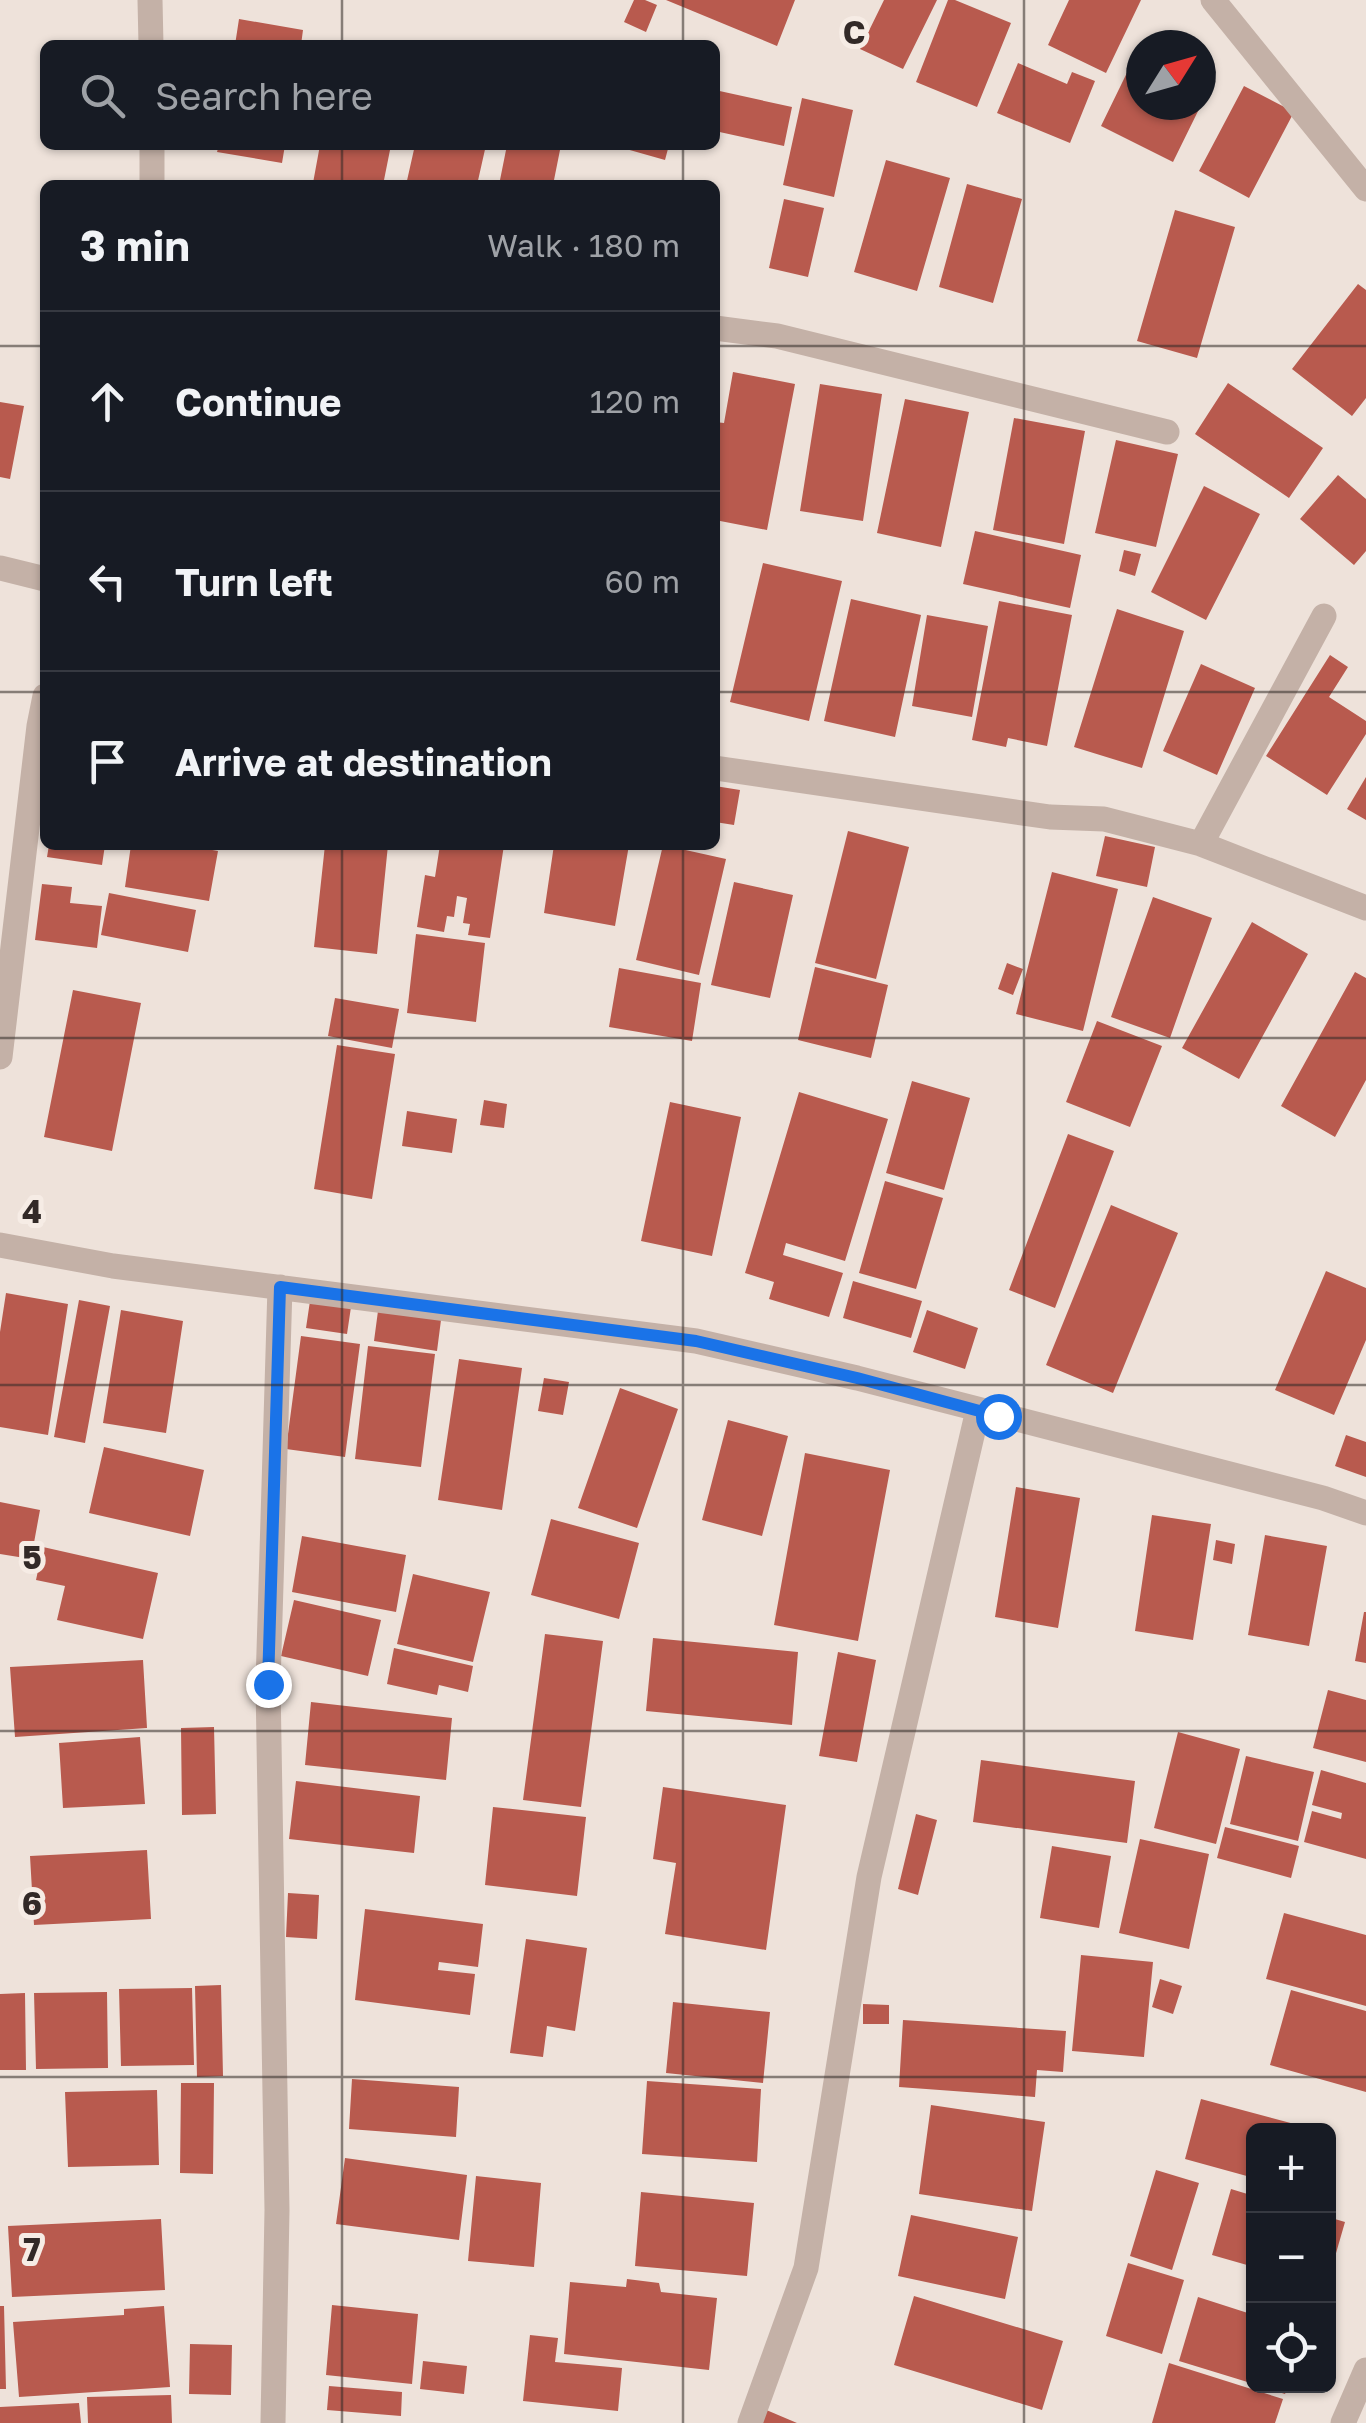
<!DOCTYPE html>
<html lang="en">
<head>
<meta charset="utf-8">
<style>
  :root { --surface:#171b24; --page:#20242c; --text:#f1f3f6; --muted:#9ea1a6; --line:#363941 }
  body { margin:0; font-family:"Golos Text",sans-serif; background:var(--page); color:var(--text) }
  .controls { position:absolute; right:30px; bottom:30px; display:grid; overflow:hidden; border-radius:15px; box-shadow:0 2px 8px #0004 }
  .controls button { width:90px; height:90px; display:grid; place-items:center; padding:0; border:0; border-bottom:2px solid var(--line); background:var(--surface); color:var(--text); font:50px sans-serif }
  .compass { position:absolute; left:1126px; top:30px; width:90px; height:90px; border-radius:50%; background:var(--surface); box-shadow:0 2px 8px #0004; rotate:53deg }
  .stop { position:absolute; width:30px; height:30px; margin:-22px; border:8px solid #1a73e8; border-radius:50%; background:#fff }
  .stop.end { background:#1a73e8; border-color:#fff; box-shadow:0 2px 10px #0008 }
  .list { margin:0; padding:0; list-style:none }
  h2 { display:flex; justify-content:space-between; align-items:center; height:130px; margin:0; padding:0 40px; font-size:42px }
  h2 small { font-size:32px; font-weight:400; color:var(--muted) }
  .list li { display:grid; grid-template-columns:65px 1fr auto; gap:30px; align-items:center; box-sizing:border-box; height:180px; padding:0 40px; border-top:2px solid var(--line) }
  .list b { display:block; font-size:38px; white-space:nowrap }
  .list em { font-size:32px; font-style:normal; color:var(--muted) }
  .icon { flex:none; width:55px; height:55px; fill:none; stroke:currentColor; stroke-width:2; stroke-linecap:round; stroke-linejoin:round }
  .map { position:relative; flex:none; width:1366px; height:2423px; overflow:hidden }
  .search { position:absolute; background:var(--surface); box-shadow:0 2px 8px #0004; left:40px; top:40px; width:680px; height:110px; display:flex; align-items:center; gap:25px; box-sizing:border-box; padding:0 35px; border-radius:15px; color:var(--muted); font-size:38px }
  .panel { position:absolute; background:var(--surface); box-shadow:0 2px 8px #0004; left:40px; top:180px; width:680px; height:670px; border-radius:15px }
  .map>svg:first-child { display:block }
  .building { fill:#b85a4e }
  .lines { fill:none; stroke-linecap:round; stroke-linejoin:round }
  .minor { stroke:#c4b1a7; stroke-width:25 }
  .route { stroke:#1a73e8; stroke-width:12 }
  .grid { fill:none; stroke:#322927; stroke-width:2.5; stroke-opacity:0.55 }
  .grid-label { font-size:32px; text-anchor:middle; font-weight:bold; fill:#322927; stroke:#f6ece5; stroke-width:10; stroke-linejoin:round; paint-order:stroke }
</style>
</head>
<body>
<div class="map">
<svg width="1366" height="2423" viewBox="0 0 1366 2423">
  <rect width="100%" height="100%" fill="#eee2da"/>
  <path class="building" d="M634,0h11l12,5 -11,27 -22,-10z
    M666,0h129l-18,46z
    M884,0h53l-34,69 -43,-20z
    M948,0h7l56,23 -34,84 -61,-25z
    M1069,0h72l-35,73 -58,-28z
    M239,19l64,11 -2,15h-66z
    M1141,44v61h60l-28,57 -72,-36z
    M1018,63l49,21 5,-12 23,9 -25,62 -73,-30z
    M1201,80l10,5 -10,20z
    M1244,86l50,26 -45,86 -50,-27z
    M715,90l77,17 -8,39 -69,-15z
    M802,98l51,12 -19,87 -51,-12z
    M219,145h66l-3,18 -65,-11z
    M320,145h71l-8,40 -70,-2z
    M415,145h71l-9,40h-71z
    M507,145h54l-8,40h-54z
    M612,145h57l-4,15z
    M886,160l64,18 -33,113 -63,-19z
    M967,184l55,15 -29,104 -54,-16z
    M784,199l40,9 -16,69 -39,-9z
    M1175,210l60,17 -38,131 -60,-17z
    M1358,284l8,6v108l-14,18 -60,-47z
    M733,372l62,12 -28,146 -52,-10v-62l3,-18 -3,-2v-16l9,1z
    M1228,383l95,65 -34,50 -94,-64z
    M820,384l62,10 -19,127 -63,-10z
    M905,399l64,13 -28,135 -64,-14z
    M0,402l24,4 -14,73 -10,-2z
    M1014,418l71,13 -21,113 -71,-14z
    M1116,440l62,14 -22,93 -61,-14z
    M1338,475l28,24v52l-12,14 -54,-46z
    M1204,486l56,28 -54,106 -55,-28z
    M975,531l106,24 -11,53 -107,-24z
    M1124,550l17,4 -6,22 -16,-5z
    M763,563l79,18 -33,140 -79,-19z
    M851,599l70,16 -26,122 -71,-16z
    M999,601l73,14 -25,131 -39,-8 -2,9 -34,-7z
    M1117,609l67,22 -42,137 -68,-21z
    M927,615l61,11 -16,91 -60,-11z
    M1330,655l18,12 -19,30 37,24v13l-39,61 -61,-39z
    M1201,664l54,24 -38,87 -54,-24z
    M1366,777v43l-19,-11z
    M715,786l25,4 -6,35 -19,-3z
    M848,831l61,16 -33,132 -61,-16z
    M1105,836l50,11 -8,40 -51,-11z
    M49,845h56l-3,20 -55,-8z
    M131,845h53l34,6 -9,50 -84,-14z
    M325,845h63l-11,109 -63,-7z
    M440,845h64l-14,93 -22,-3 2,-11 -7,-1 4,-25 -10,-2 -3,21 -7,-1 -3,16 -27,-5 8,-52 10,2z
    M554,845h75l-14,81 -71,-13z
    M663,845l63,14 -27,116 -63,-15z
    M1052,872l66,17 -35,142 -67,-17z
    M734,882l59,13 -23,103 -59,-13z
    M42,884l30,3 -2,16 32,3 -5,42 -62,-8z
    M109,893l87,17 -8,42 -87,-17z
    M1153,897l59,21 -42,120 -59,-21z
    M1252,922l56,32 -69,125 -57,-31z
    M416,934l69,9 -9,79 -69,-9z
    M1007,963l16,6 -10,26 -15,-6z
    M815,967l73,18 -17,73 -73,-18z
    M619,968l82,15 -9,58 -83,-14z
    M1355,972l11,6v102l-31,57 -54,-31z
    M73,990l68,13 -29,148 -68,-14z
    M335,998l64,11 -7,39 -64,-12z
    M1097,1021l65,25 -32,81 -64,-25z
    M337,1045l58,9 -23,145 -58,-10z
    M912,1081l58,17 -26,92 -58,-17z
    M799,1092l89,27 -43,142 -59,-18 -3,12 60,18 -14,44 -60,-18 5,-17 -29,-9z
    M484,1100l23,4 -3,24 -24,-3z
    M670,1102l71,15 -29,139 -71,-15z
    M407,1111l50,8 -5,34 -50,-7z
    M1068,1134l46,17 -59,157 -46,-18z
    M885,1181l58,17 -27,91 -57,-16z
    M1111,1205l67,28 -65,160 -67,-28z
    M1326,1271l40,17v52l-32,75 -59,-25z
    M853,1281l69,20 -11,37 -68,-20z
    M6,1293l62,11 -20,131 -48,-8v-95z
    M79,1300l31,6 -25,137 -31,-6z
    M310,1301l41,6 -4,27 -41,-6z
    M121,1310l62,11 -17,112 -63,-10z
    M927,1310l51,18 -13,41 -52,-17z
    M378,1311l63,9 -4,31 -63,-10z
    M301,1336l59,8 -15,113 -59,-8z
    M368,1346l67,8 -14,113 -66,-8z
    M459,1359l63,9 -20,142 -64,-10z
    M544,1378l25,4 -6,33 -25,-4z
    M620,1388l58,21 -41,119 -59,-20z
    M728,1420l60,16 -26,100 -60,-16z
    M1346,1435l20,7v35l-31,-11z
    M104,1447l100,23 -14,66 -101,-23z
    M805,1453l85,17 -32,171 -84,-16z
    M1016,1487l64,11 -22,130 -63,-11z
    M0,1502l40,8 -9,49 -31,-5z
    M1152,1515l59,9 -18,116 -58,-9z
    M551,1519l88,24 -20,76 -88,-24z
    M1265,1535l62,11 -18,100 -61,-11z
    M302,1536l104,19 -10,57 -104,-20z
    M1216,1540l19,4 -3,20 -19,-4z
    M43,1547l115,26 -15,66 -86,-19 8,-34 -29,-6z
    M413,1574l77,18 -17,70 -76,-18z
    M294,1600l87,20 -13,56 -87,-20z
    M1364,1612h2v51l-11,-2z
    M545,1634l58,7 -22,166 -58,-7z
    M653,1638l145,14 -6,73 -146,-14z
    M394,1648l79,18 -5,26 -29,-7 -2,10 -50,-11z
    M838,1652l38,8 -19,102 -38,-6z
    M143,1660l4,68 -132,9 -5,-70z
    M1328,1690l38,10v62l-53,-14z
    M311,1702l141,16 -6,62 -141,-15z
    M214,1727l2,87 -34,1 -1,-87z
    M1178,1732l62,17 -24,95 -62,-16z
    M140,1737l5,67 -82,4 -4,-65z
    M1246,1756l68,16 -16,69 -68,-17z
    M981,1760l154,21 -8,62 -154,-21z
    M1321,1770l45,13v76l-62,-17 8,-31 29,8 1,-6 -30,-8z
    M296,1781l124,15 -6,57 -125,-14z
    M663,1787l123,18 -20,145 -101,-16 11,-71 -23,-4z
    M493,1807l93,10 -9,79 -92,-11z
    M916,1814l21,6 -19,75 -20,-6z
    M1225,1827l74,19 -8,32 -74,-20z
    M1140,1839l69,15 -20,95 -70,-16z
    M1052,1846l59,10 -12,72 -59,-10z
    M147,1850l4,69 -117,6 -4,-69z
    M288,1893l31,2 -2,44 -31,-2z
    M365,1909l118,15 -5,43 -39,-5 -1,8 37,4 -5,41 -115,-15z
    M1284,1913l82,22v71l-100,-27z
    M526,1939l61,9 -12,83 -28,-5 -4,31 -33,-4z
    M1081,1955l72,7 -9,95 -72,-6z
    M1160,1979l22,7 -9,28 -21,-7z
    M221,1985l2,91 -26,1 -2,-91z
    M192,1988l2,77 -73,1 -2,-77z
    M1291,1990l75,21v81l-96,-27z
    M107,1992l1,76 -72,1 -2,-76z
    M25,1993l1,77h-26v-76z
    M673,2002l97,10 -7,71 -97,-10z
    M863,2004l26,1v19h-26z
    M903,2020l163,11 -3,41 -26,-2 -2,27 -136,-10z
    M352,2079l107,8 -3,50 -107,-8z
    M647,2081l114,8 -4,73 -115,-8z
    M181,2083h33l-1,91 -33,-1z
    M157,2090l2,75 -91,2 -3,-75z
    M1201,2099l112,30v1h-59v48l-69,-19z
    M931,2105l114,17 -13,89 -113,-17z
    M345,2158l122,17 -8,65 -123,-16z
    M1156,2170l43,13 -27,87 -42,-14z
    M476,2176l65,7 -7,84 -66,-6z
    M1231,2189l23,7v71l-42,-12z
    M641,2192l113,11 -7,73 -112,-10z
    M911,2215l107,22 -13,62 -107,-23z
    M1328,2217l17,5 -15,52h-2z
    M161,2219l4,71 -153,7 -4,-71z
    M1128,2263l56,17 -22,74 -56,-18z
    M627,2279l32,4 2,9 56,6 -8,72 -145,-16 6,-72 56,5z
    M914,2296l149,45 -21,69 -148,-45z
    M1198,2297l56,18v69l-75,-23z
    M332,2305l86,9 -6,70 -86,-9z
    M0,2306h4l2,83h-6z
    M164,2306l6,81 -151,10 -6,-75 111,-7v-6z
    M530,2335l28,3 -3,24 67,6 -4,43 -95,-10z
    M190,2344l42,1 -1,50 -42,-1z
    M423,2361l44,5 -3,28 -44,-5z
    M1169,2363l114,36 -8,24h-123z
    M329,2386l73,6 -1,24 -74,-6z
    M1260,2386h28l-3,8z
    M171,2395l1,28h-84l-1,-26z
    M79,2403l2,20h-81v-16z
    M764,2409l33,14h-39z"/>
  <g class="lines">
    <path class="minor" d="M150,0l1,45
      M1213,0l153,189
      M152,145v40
      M715,328l62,8 390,96
      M0,568l45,11
      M715,768l335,49 54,2 97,25 165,64
      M1201,844l123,-228
      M0,1057l39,-331 6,-30
      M0,1245l113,21 583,75 161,37 466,120 43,15
      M273,2423l4,-213 -9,-526 12,-397
      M750,2423l56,-155 63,-391 109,-467
      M1343,2423l23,-53"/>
  </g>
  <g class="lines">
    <path class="route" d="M268,1684l12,-397 416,54 161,37 141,38"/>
  </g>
  <path class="grid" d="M342,0v45M683,0v45M1024,0v2423M342,145v40M683,145v40M0,346h45M715,346h651M0,692h45M715,692h651M342,845v1578M683,845v1578M0,1038h1366M0,1385h1366M0,1731h1366M0,2077h1366"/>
  <g class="grid-label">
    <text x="854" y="44">C</text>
    <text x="32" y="1223">4</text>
    <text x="32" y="1569">5</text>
    <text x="32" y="1915">6</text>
    <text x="32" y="2261">7</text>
  </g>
</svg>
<div class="controls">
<button>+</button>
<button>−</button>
<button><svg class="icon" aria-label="locate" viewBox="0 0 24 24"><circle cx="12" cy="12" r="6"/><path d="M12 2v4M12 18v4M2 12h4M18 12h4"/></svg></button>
</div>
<svg class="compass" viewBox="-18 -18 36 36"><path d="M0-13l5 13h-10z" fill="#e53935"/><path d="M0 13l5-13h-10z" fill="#9ea1a6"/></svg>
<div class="stop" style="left:998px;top:1416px"></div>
<div class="stop end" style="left:268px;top:1684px"></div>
<div class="search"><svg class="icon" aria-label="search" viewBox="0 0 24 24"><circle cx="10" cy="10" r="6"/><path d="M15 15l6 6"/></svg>Search here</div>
<section class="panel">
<h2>3 min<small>Walk · 180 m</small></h2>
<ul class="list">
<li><svg class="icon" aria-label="ahead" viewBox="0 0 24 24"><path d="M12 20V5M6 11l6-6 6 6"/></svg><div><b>Continue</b></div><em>120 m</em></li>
<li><svg class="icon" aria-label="left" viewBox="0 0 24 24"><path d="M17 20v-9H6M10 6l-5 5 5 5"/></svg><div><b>Turn left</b></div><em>60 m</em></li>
<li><svg class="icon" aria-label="arrive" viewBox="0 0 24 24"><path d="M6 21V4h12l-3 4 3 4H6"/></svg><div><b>Arrive at destination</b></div></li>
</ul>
</section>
</div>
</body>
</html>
